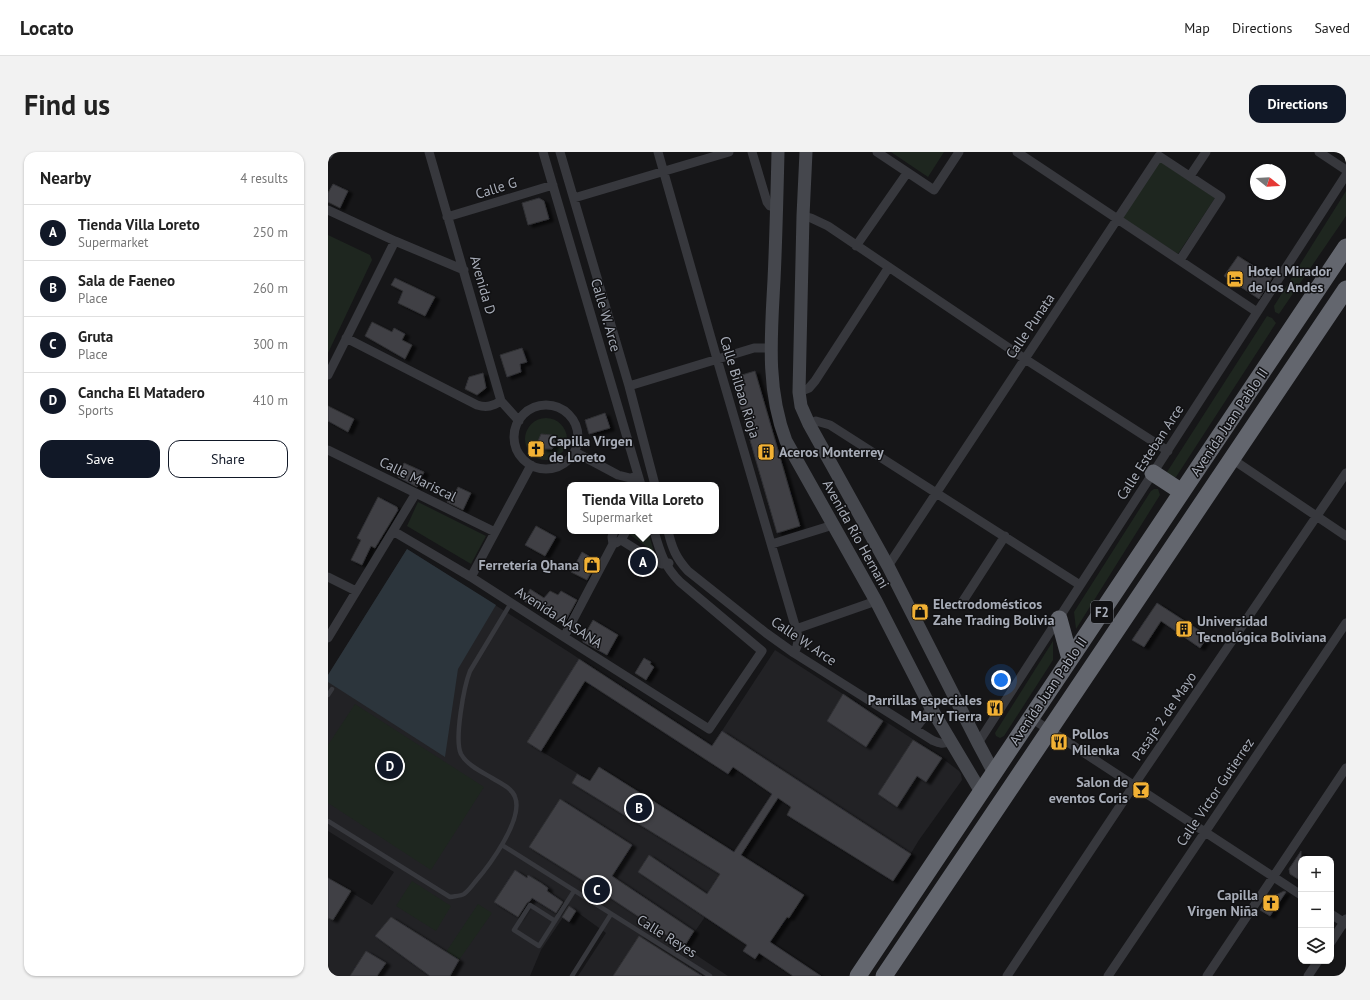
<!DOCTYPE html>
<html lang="en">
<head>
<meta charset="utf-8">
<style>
  :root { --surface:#fff; --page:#f2f2f2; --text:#222; --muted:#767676; --line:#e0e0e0; --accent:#111827 }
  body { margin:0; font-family:"PT Sans",sans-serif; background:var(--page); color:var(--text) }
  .controls { position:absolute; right:12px; bottom:12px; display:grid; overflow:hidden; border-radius:8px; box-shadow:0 1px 3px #0004 }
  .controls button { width:36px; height:36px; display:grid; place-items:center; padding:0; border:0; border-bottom:1px solid var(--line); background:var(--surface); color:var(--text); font:20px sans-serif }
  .compass { position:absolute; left:922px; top:12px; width:36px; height:36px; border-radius:50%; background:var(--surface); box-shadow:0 1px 3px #0004; rotate:108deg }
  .you { position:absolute; left:673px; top:528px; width:14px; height:14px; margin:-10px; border:3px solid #fff; border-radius:50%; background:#1a73e8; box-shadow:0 0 0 6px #1a73e833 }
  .badge { display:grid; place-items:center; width:26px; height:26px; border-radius:50%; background:var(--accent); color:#fff; font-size:13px; font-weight:700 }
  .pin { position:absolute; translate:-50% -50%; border:2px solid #fff; box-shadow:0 1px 4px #0006 }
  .popup { position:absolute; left:239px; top:330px; width:152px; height:52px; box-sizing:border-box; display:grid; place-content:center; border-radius:8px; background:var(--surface); filter:drop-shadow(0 1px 3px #0005); font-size:13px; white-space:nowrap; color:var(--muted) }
  .popup b { font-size:15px; color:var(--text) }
  .popup::after { content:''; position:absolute; left:50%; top:100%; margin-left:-8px; border:8px solid transparent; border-top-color:var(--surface) }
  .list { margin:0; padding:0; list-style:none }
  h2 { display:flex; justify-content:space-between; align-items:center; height:52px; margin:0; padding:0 16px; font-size:17px }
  h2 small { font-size:13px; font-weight:400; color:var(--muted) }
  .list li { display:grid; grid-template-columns:26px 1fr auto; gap:12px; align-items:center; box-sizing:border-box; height:56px; padding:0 16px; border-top:1px solid var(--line) }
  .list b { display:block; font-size:15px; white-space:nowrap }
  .list p { margin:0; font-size:13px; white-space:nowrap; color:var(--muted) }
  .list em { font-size:13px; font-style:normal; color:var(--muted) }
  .actions { display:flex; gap:8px; padding:12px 16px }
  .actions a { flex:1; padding:9px 0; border:1px solid var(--accent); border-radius:12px; text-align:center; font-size:14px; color:var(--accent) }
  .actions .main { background:var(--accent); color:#fff }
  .icon { flex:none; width:22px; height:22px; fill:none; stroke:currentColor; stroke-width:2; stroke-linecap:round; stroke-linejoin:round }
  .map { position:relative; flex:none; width:1018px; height:824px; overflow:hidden; border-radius:12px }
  header { display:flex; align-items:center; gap:24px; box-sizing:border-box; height:56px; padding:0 20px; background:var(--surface); border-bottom:1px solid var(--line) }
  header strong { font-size:19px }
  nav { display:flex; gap:22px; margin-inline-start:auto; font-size:14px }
  .intro { display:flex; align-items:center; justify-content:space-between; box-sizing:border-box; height:96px; padding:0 24px }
  h1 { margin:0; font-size:28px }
  .button { padding:10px 18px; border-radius:12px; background:var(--accent); color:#fff; font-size:14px; font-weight:700 }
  main { display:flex; gap:24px; padding:0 24px }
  aside { flex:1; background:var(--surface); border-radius:12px; box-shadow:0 1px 3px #0004 }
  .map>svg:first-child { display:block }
  .built { fill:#222225 }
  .green { fill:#1e261f }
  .water { fill:#2c353c }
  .building { fill:#404145; stroke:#303034; filter:url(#shadow) }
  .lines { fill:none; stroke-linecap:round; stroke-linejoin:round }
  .lane { stroke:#37383d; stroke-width:4.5 }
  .street { stroke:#37383d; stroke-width:9 }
  .secondary { stroke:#45474d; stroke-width:13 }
  .highway { stroke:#63666e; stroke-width:17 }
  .labels { text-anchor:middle; stroke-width:3; stroke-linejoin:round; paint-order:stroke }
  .shield { fill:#111113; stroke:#7b7e86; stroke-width:1 }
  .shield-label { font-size:13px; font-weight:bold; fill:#a8adb8 }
  .street-label { font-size:14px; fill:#a8adb8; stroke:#111113 }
  .poi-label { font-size:14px; font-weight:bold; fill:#a8adb8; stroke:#111113; text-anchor:start }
</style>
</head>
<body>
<header>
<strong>Locato</strong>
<nav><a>Map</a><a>Directions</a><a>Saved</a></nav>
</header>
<div class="intro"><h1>Find us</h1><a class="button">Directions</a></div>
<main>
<aside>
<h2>Nearby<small>4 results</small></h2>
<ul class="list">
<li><span class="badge">A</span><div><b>Tienda Villa Loreto</b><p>Supermarket</p></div><em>250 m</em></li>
<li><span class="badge">B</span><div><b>Sala de Faeneo</b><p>Place</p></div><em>260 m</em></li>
<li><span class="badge">C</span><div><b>Gruta</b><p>Place</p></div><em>300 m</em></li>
<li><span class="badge">D</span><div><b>Cancha El Matadero</b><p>Sports</p></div><em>410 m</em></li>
</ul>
<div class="actions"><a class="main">Save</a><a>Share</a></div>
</aside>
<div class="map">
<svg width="1018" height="824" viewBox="0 0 1018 824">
  <defs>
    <filter id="shadow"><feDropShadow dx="4.5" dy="2.5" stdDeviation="1" flood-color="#0009"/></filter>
  </defs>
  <rect width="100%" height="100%" fill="#161618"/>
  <path class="built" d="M79,397l165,105 21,14 -52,83 49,30 9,-14 135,85 -38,58 9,7 -21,30 44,29h-150l28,-43 -36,-26 -29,43 -11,26h-202v-98l44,27 22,-33 -66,-41v-156z
    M447,498l167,108 17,13 2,3 1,6 -43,60 -17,28 -190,-122z"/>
  <path class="green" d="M563,0h53l-16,25z
    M830,8l57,38 -37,56 -57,-37z
    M1018,39v25l-67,98 -4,-2 -1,-6z
    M0,83l42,20 2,5 -44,93z
    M939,164l5,2 4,5 -100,154h-4l-5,-5z
    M197 287a21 21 0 1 1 42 0a21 21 0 1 1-42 0Z
    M826,337h4l2,6 -84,134 -2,-17 77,-121z
    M90,350l68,34 -15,28 -64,-38z
    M303,379h17l6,21 -25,-18z
    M725,489v19l-49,76 -4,2 -4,-2 -1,-3z
    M27,552l129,83 -53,83 -103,-67v-58z
    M84,729l39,25 -15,25 -40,-25z
    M150,752l14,9 -33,47 -13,-8z"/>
  <path class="water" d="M79,397l89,56 -38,64 -13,88 -117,-75v-7z"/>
  <path class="building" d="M5,32l15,7 -8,17 -12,-6v-9z
    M211,46l5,3 5,18 -21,6 -6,-22z
    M910,104l34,22 -13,21 -35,-23z
    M67,126l40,19 -10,19 -27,-13 5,-12 -12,-6z
    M44,170l20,10 2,-4 11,6 -3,6 10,5 -7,14 -40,-23z
    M194,196l5,14 -7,2 1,8 -14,5 -7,-22z
    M427,219l45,155 -23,7 -45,-155z
    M155,221l3,15 -9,7 -12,-6 4,-12z
    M0,254l26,13 -6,13 -20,-11z
    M277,261l5,15 -21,6 -4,-14z
    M213,282l11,1 4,8 -4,6h-9l-5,-8z
    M76,311l20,9 -7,15 -19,-10z
    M130,335l13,6 -8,17 -16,-8 5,-11 3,2z
    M50,345l19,10 1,3 -23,38 -4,-2 -9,19 -11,-5 10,-20 -4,-2z
    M208,374l20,11 -11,19 -20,-11z
    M254,400l15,9 -10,19 -16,-8z
    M202,437l14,9 6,-7 8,4 3,-4 16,9 -11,20 -6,3 -36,-22z
    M829,451l51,33 -8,12 -39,-27 -17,26 -12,-7z
    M265,468l25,15 -11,20 -24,-13v-4z
    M316,506l7,4 -1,2 4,3 -8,13 -11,-7z
    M251,507l133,87 10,-15 189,123 -18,27 -106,-66 4,-8 -13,-9 -37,57 63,40 -15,23 -2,-1 -17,25 51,34h-28l-34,-23 -4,6 -12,-8 4,-6 -109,-73 11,-17 58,39 13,-20 -148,-91 5,-9 13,7 9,-14 135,85 38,-58 -39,-27 -5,7 -143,-93 -44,70 -14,-9z
    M515,542l40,27 -17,26 -39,-26z
    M585,588l29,18 -16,24 -9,-6 -20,31 -19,-13z
    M232,647l72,46 -20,31 82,55 -10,16 -78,-52 -77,-48z
    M973,699v30l-11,-7 -1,-5z
    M187,718l12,8 1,-3 13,8 7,5 -1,3 16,11 -7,11 -24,-15 -2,3 -3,2 -9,14 -24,-15z
    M0,726l23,13 -18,29 -5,-2z
    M956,739l2,1 -16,24 -10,-6 6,-10z
    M241,754l7,5 -7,11 -7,-5z
    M63,765l68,43 -9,16h-20l-55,-40z
    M311,784l33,21 30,19h-89z
    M38,799l20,12 -9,13h-27z"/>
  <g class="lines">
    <path class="lane" d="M0,543l4,-6
      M0,669l122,76c4,-1 11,-1 14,-3 4,-3 8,-8 11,-12 14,-16 49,-63 40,-85 -3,-9 -15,-14 -23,-19 -10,-6 -25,-13 -31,-24 -7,-14 3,-68 9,-83l41,-68
      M174,693l208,131
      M227,769l-25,-16 -16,25 25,16 35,-55
      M244,824l39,-62"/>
    <path class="street" d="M101,0l72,249 18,20
      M215,0l98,333
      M232,0l69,234 26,99
      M330,0l59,207 79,270c3,9 3,15 -2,24
      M424,0l15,50 3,4 7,2
      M549,0l57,38 25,-38
      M689,0l240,160
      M991,0l27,18
      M0,3l2,-3
      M862,24l16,-24
      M246,46l155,-46
      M0,58l67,31 69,29
      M475,64l8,2 17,8 197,133 143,92
      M119,65l106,-32
      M528,94l51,-73
      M18,186l131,67c10,3 16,1 24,-4
      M0,223l67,-134
      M301,234l125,-38h16
      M471,240l10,-4 6,-7 74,-114
      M186 285a32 32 0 1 1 64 0a32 32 0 1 1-64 0Z
      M481,272l7,-3 14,4 250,160
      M0,298l167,82
      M247,300l43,23 12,3 8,-2
      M904,307l114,77
      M65,379l78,46 93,60 145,92 53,-78 -82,-69c-16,-16 -20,-30 -26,-51
      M340,379c4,17 8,27 20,40l78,62 28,20 138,87c7,3 11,5 19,1
      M293,388l35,22 6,2 7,-1
      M288,391l5,-3 5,-9
      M444,392l61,-19
      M560,414l271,-410 62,41 -41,63
      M0,425l28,14
      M143,425l60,-112
      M633,452l44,-68
      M468,477l80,-28
      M236,485l49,-93 -1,-7 2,-6
      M0,486l88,-145
      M703,566l270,177
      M587,577l16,-21
      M650,591l368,-568
      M1003,762l15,10
      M1003,790l15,-23
      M679,824l127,-191 212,-312
      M780,824l238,-353
      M879,824l139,-208
      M980,824l10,-15"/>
    <path class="secondary" d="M450,0c-1,43 -2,86 -4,128 -3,55 -8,109 12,161l90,160 55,107 50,84
      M478,0l-3,64 -4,176 2,14 8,18 79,142 90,177 16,30"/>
    <path class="highway" d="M825,321l29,19
      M731,467l11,40
      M530,824l488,-729
      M556,824l462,-687"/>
  </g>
  <defs>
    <symbol id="hotel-square" viewBox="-11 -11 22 22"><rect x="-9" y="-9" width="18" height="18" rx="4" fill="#f2b134" stroke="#111113"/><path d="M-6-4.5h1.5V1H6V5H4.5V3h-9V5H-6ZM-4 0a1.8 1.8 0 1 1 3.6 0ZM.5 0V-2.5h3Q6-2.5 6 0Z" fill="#111"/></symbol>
    <symbol id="church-square" viewBox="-11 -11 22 22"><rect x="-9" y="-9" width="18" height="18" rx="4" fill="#f2b134" stroke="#111113"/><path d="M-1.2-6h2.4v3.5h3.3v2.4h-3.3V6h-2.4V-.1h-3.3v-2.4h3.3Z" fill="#111"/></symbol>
    <symbol id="building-square" viewBox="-11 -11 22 22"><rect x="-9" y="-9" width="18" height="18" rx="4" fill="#f2b134" stroke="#111113"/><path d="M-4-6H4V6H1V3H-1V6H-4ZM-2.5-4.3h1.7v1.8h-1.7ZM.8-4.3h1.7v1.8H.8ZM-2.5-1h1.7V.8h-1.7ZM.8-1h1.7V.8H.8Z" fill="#111"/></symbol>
    <symbol id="shop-square" viewBox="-11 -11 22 22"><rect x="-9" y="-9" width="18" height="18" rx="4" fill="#f2b134" stroke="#111113"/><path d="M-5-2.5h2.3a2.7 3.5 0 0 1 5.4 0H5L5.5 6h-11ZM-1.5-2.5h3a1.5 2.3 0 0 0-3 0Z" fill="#111"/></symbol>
    <symbol id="restaurant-square" viewBox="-11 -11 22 22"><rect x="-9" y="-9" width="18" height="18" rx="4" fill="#f2b134" stroke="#111113"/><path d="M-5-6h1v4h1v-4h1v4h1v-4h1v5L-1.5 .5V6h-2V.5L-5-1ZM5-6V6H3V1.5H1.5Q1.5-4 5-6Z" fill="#111"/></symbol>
    <symbol id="bar-square" viewBox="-11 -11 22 22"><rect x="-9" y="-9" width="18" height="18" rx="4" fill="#f2b134" stroke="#111113"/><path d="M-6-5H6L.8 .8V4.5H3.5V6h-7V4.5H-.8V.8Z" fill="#111"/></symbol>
  </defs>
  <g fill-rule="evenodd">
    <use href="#hotel-square" x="897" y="117" width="20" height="20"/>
    <use href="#church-square" x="198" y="287" width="20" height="20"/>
    <use href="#building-square" x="428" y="290" width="20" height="20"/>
    <use href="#shop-square" x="254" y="403" width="20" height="20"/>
    <use href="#shop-square" x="582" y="450" width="20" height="20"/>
    <use href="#building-square" x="846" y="467" width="20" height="20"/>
    <use href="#restaurant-square" x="657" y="546" width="20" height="20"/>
    <use href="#restaurant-square" x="721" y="580" width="20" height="20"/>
    <use href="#bar-square" x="803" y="628" width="20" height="20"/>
    <use href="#church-square" x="933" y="741" width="20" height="20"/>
  </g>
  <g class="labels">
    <rect class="shield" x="763" y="449" width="22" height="22" rx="3"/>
    <g class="shield-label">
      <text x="774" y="465">F2</text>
    </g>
    <g class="street-label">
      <text transform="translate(168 36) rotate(-17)" y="5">Calle G</text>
      <text transform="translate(155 133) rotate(74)" y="5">Avenida D</text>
      <text transform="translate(278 163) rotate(74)" y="5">Calle W. Arce</text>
      <text transform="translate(702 174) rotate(-56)" y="5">Calle Punata</text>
      <text transform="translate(412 235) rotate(73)" y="5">Calle Bilbao Rioja</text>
      <text transform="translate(901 270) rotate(-56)" y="5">Avenida Juan Pablo II</text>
      <text transform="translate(822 300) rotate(-57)" y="5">Calle Esteban Arce</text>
      <text transform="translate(90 327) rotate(26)" y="5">Calle Mariscal</text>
      <text transform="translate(528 382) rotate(61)" y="5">Avenida Río Hernani</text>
      <text transform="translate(231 465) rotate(33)" y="5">Avenida AASANA</text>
      <text transform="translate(476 489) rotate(34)" y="5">Calle W. Arce</text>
      <text transform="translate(720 539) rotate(-56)" y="5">Avenida Juan Pablo II</text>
      <text transform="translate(836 564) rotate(-56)" y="5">Pasaje 2 de Mayo</text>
      <text transform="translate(887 640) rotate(-56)" y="5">Calle Victor Gutierrez</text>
      <text transform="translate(339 784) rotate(32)" y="5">Calle Reyes</text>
    </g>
    <g class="poi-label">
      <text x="920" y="124">Hotel Mirador<tspan x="920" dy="16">de los Andes</tspan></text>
      <text x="221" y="294">Capilla Virgen<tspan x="221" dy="16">de Loreto</tspan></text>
      <text x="451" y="305">Aceros Monterrey</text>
      <text x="251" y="418" text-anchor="end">Ferretería Qhana</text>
      <text x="605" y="457">Electrodomésticos<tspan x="605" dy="16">Zahe Trading Bolivia</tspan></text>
      <text x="869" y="474">Universidad<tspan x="869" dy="16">Tecnológica Boliviana</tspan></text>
      <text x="654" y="553" text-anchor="end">Parrillas especiales<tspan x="654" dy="16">Mar y Tierra</tspan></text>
      <text x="744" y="587">Pollos<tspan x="744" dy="16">Milenka</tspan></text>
      <text x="800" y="635" text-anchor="end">Salon de<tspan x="800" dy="16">eventos Coris</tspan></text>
      <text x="930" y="748" text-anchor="end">Capilla<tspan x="930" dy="16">Virgen Niña</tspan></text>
    </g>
  </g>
</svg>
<div class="controls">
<button>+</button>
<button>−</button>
<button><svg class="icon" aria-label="layers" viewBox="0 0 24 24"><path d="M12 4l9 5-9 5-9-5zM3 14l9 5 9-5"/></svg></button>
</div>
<svg class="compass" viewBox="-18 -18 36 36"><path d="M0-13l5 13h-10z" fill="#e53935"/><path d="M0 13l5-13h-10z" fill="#767676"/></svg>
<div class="you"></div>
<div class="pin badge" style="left:315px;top:410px">A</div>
<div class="popup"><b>Tienda Villa Loreto</b>Supermarket</div>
<div class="pin badge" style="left:311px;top:656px">B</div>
<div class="pin badge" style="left:269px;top:738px">C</div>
<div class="pin badge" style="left:62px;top:614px">D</div>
</div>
</main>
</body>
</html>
